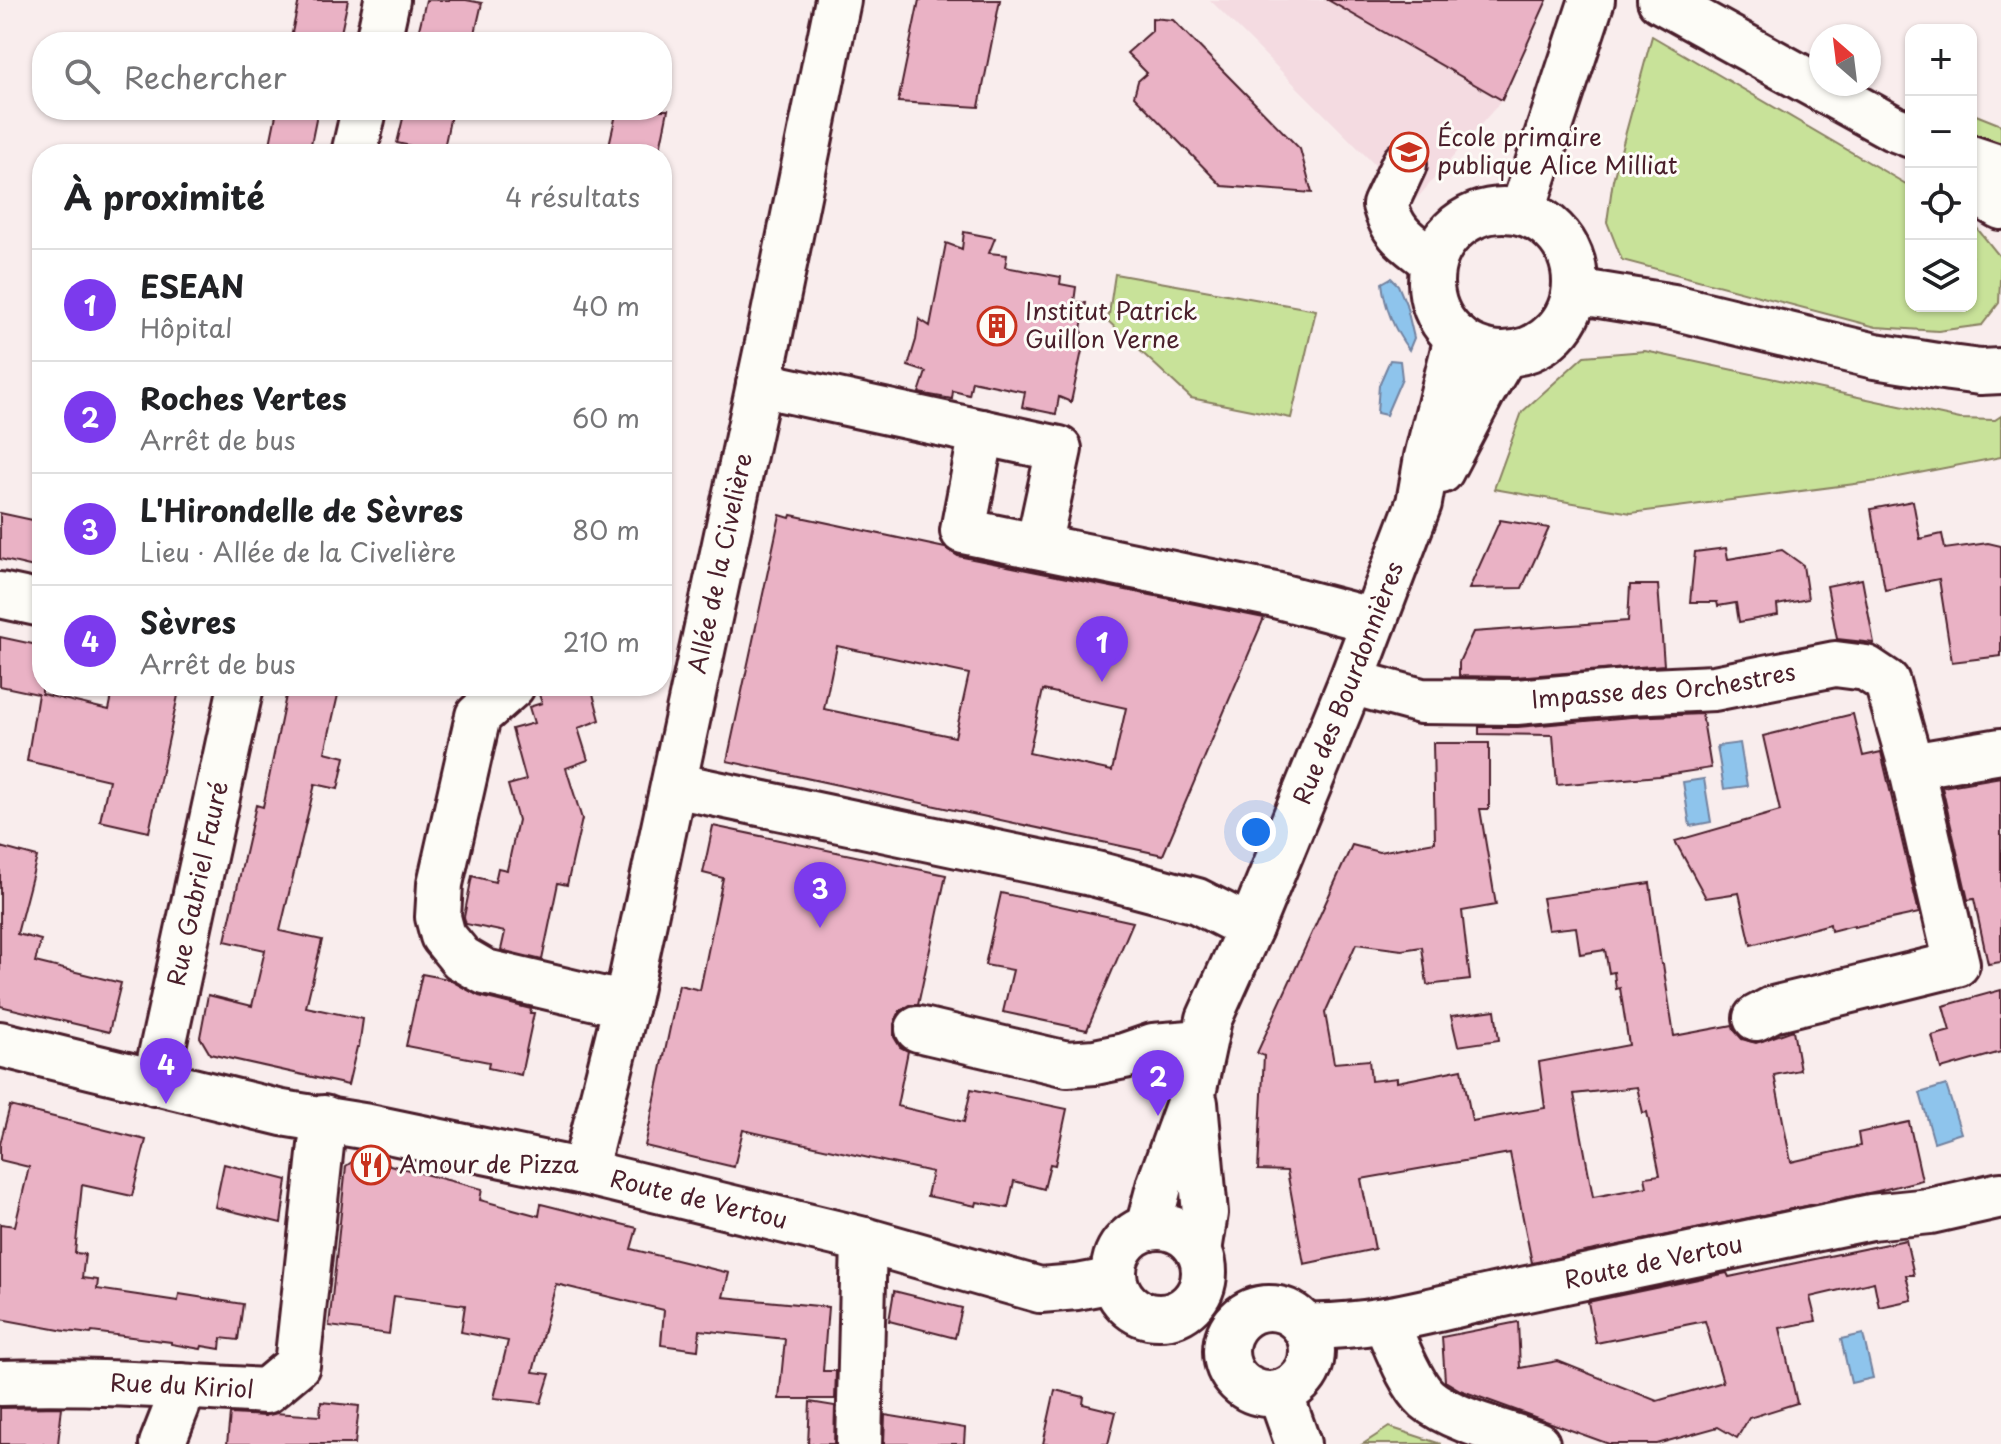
<!DOCTYPE html>
<html lang="fr">
<head>
<meta charset="utf-8">
<style>
  :root { --surface:#fff; --page:#f2f2f2; --text:#202124; --muted:#757577; --line:#e0e0e0; --accent:#7c3aed }
  body { margin:0; font-family:"Playpen Sans",sans-serif; background:var(--page); color:var(--text) }
  .controls { position:absolute; right:24px; top:24px; display:grid; overflow:hidden; border-radius:16px; box-shadow:0 2px 6px #0004 }
  .controls button { width:72px; height:72px; display:grid; place-items:center; padding:0; border:0; border-bottom:2px solid var(--line); background:var(--surface); color:var(--text); font:40px sans-serif }
  .compass { position:absolute; left:1809px; top:24px; width:72px; height:72px; border-radius:50%; background:var(--surface); box-shadow:0 2px 6px #0004; rotate:332deg }
  .you { position:absolute; left:1256px; top:832px; width:28px; height:28px; margin:-20px; border:6px solid #fff; border-radius:50%; background:#1a73e8; box-shadow:0 0 0 12px #1a73e833 }
  .badge { display:grid; place-items:center; width:52px; height:52px; border-radius:50%; background:var(--accent); color:#fff; font-size:26px; font-weight:700 }
  .pin { position:absolute; translate:-50% -66px; filter:drop-shadow(0 2px 4px #0008) }
  .pin::after { content:''; position:absolute; top:42px; width:28px; height:24px; background:inherit; clip-path:polygon(0 0,100% 0,50% 100%) }
  .list { margin:0; padding:0; list-style:none }
  h2 { display:flex; justify-content:space-between; align-items:center; height:104px; margin:0; padding:0 32px; font-size:34px }
  h2 small { font-size:26px; font-weight:400; color:var(--muted) }
  .list li { display:grid; grid-template-columns:52px 1fr auto; gap:24px; align-items:center; box-sizing:border-box; height:112px; padding:0 32px; border-top:2px solid var(--line) }
  .list b { display:block; font-size:30px; white-space:nowrap }
  .list p { margin:0; font-size:26px; white-space:nowrap; color:var(--muted) }
  .list em { font-size:26px; font-style:normal; color:var(--muted) }
  .icon { flex:none; width:44px; height:44px; fill:none; stroke:currentColor; stroke-width:2; stroke-linecap:round; stroke-linejoin:round }
  .map { position:relative; flex:none; width:2001px; height:1444px; overflow:hidden }
  .search { position:absolute; background:var(--surface); box-shadow:0 2px 6px #0004; left:32px; top:32px; width:640px; height:88px; display:flex; align-items:center; gap:20px; box-sizing:border-box; padding:0 28px; border-radius:32px; color:var(--muted); font-size:30px }
  .panel { position:absolute; background:var(--surface); box-shadow:0 2px 6px #0004; left:32px; top:144px; width:640px; height:552px; border-radius:32px }
  .map>svg:first-child { display:block }
  .built { fill:#f4dbe1 }
  .green { fill:#c8e299; stroke:#898062; stroke-width:2 }
  .water { fill:#8ec4ec; stroke:#73829f; stroke-width:2 }
  .building { fill:#eab2c5; stroke:#4a1f2b; stroke-width:2; fill-rule:evenodd }
  .lines { fill:none; stroke-linecap:round; stroke-linejoin:round }
  .minor-casing { stroke:#4a1f2b; stroke-width:50 }
  .major-casing { stroke:#4a1f2b; stroke-width:50 }
  .minor { stroke:#fdfcf7; stroke-width:44 }
  .major { stroke:#fdfcf7; stroke-width:44 }
  .labels { text-anchor:middle; stroke-width:6; stroke-linejoin:round; paint-order:stroke }
  .poi-label { font-size:24px; fill:#4a1f2b; stroke:#fdfcf7; text-anchor:start }
  .street-label { font-size:24px; fill:#4a1f2b; stroke:#fdfcf7 }
</style>
</head>
<body>
<div class="map">
<svg width="2001" height="1444" viewBox="0 0 2001 1444">
  <rect width="100%" height="100%" fill="#f9eded"/>
  <filter id="ink" filterUnits="userSpaceOnUse"><feTurbulence type="fractalNoise" baseFrequency=".0125" numOctaves="2"/><feDisplacementMap in="SourceGraphic" scale="16" xChannelSelector="R" yChannelSelector="G"/><feConvolveMatrix kernelMatrix="1 2 1 2 8 2 1 2 1" color-interpolation-filters="sRGB"/></filter>
  <g filter="url(#ink)">
    <path class="built" d="M1210,0h337l-45,100 -89,103z"/>
    <path class="green" d="M1652,36l259,151v119h60l1,-84 29,36 -2,45 -17,22 -44,6 -62,-4 -254,-67 -15,-38 6,-42z
      M1971,113l30,12v20l-30,-9z
      M1115,274l201,36 -25,108 -100,-20 -83,-77z
      M1645,351l315,68 35,1 6,-4v41l-123,24 -247,32 -137,-24 28,-77 62,-56z
      M1389,1427l52,17h-78z"/>
    <path class="water" d="M1391,278l7,7 8,19 8,34 -5,12c-15,-20 -24,-42 -27,-67z
      M1390,360l10,1 2,17 -16,37 -9,-2 2,-28z
      M1740,743l7,43 -23,3 -7,-43z
      M1704,779l7,43 -21,4 -7,-44z
      M1946,1085l15,48 -27,9 -14,-49z
      M1863,1334l10,44 -22,5 -10,-44z"/>
    <path class="building" d="M299,0h49l-9,42h-49z
      M426,0h40l16,3 -9,39h-57z
      M919,0h81l-21,107 -81,-5z
      M1328,0h219l-45,100z
      M1152,18l21,2 127,129 12,44 -90,-7 -88,-90 4,-15 9,-8 -20,-20 25,-22z
      M277,110h41l-9,44h-41z
      M405,110h47l-9,43 -46,-10z
      M617,110h51l-9,44h-52z
      M964,232l31,6 -6,15 18,2 -2,12 56,10 -1,7 16,3 -2,15 12,1 -5,26 4,8 -14,65 -12,-5 -3,17 -34,-7 3,-15 -53,-11 -3,14 -16,-4 -1,8 -33,-6 7,-21 -18,-6 8,-26 3,-21 11,7 16,-83 16,6z
      M1913,501l7,38 22,-5 3,15 43,-6 13,3v110l-49,6 -13,-83 -54,11 -14,-81z
      M0,513l42,9v47l-42,-10z
      M780,515l10,3 1,-3 154,33 13,8 306,62 -101,237 -436,-94zM837,646l132,28 -14,63 -131,-28zM1043,690l83,18 -14,63 -83,-18z
      M1500,520l49,8 -27,60 -53,1z
      M1726,548l2,11 54,-9 21,15 5,34 -31,6 1,10 -39,7 -3,-19 -18,3 -1,-4h-27l5,-50z
      M1862,579l12,64 -37,-4 -10,-53z
      M1630,585h28l6,80 -149,12 -56,-1v-14l14,-30 155,-11z
      M0,637l42,9v48l67,16 5,-24h66l-31,146 -49,-11 9,-41 -82,-19 11,-67 -38,-8z
      M288,686h52l-15,66 20,5 -7,32 -23,-5 -35,147 42,9 -16,67 57,12 -4,28h-2l-9,38 -138,-31 -10,-17 8,-42 44,11 13,-56 -40,-9 31,-136 7,2z
      M536,686h55l9,34 -22,8 10,32 -22,8 16,51 -15,66 -9,-2 -16,77 -41,-10 4,-18 -39,-8 -2,-7 8,-41 23,6 3,-14 9,2 11,-50 -10,-35 18,-5 -14,-51 22,-6 -5,-16 13,-4z
      M1702,714l9,54 -52,8 -102,9 -4,-50 -74,-1v-7h39l113,-10z
      M1853,714l10,42 18,-4 38,161 -65,14v-2l-23,6 -1,-7 -79,21 -12,-52 -33,5 -31,-57 105,-30 -17,-75z
      M1433,743h56v66h-9l16,96 -34,6 8,69 -43,5 -5,-38 -20,3 -46,-6 -31,69 9,50 35,-3 2,21 26,-3v4l65,-13 10,52 73,-13 -6,-46 90,-17 -9,-57 -4,1 -2,-17 -5,1 -4,-23 -25,4 -4,-27 -28,3 -6,-32 108,-15 11,81h2l11,72 59,-11 1,5 8,9 14,4 37,-13 7,40 -26,5 17,87 69,-16 -2,-13 51,-11 13,58 -44,11 -346,72 -22,-110 -149,26 14,70 -71,15 -17,-93 -29,-1 6,-114 -7,-3 95,-208 27,7 56,-10zM1637,1087l6,26 4,-1 13,63 -15,2 2,10 -54,10 -19,-103z
      M2001,777v185l-13,2 -14,-65 -6,1 -26,-113z
      M713,826l233,49 -28,130h-8l-10,6 -6,13v13l6,10 8,4 -11,55 67,16 7,-33 96,20 -12,56 -5,-1 -6,25 -30,-8 -6,27 -31,-6 -1,4 -49,-10 5,-24 -189,-42 -9,37 -89,-21 34,-161 21,5 23,-112 -20,-5z
      M0,847l37,10 -20,77 24,6 -6,22 86,21 -12,49 -109,-26z
      M1001,893l132,29 -46,108 -84,-18 10,-42 -28,-5z
      M422,974l26,5 31,17 52,13 -1,4h4l-13,62 -33,-7 1,-6 -83,-16z
      M2001,990v62l-60,17 -9,-33 18,-5 -7,-25z
      M1495,1010l4,30 -41,6 -7,-30z
      M10,1106l136,34 -14,56 -50,-11 -7,68 10,1 -3,24 16,2 -1,9 81,12 1,-7 64,10 -5,36 -17,-2 -1,11 -18,-3 -1,3 -30,-5v-2l-79,-10 -1,2 -26,-3 -65,-12v-95l15,2 14,-59 -29,-7v-16z
      M359,1157l123,32 -2,11 59,16 2,-12 96,24 -6,21 98,24 -6,24 105,10 -5,64h13l-1,28h-56l6,-60 -85,-9 -2,20 -37,-5 3,-35 -108,-26 -23,88 17,2 -9,29 -47,-5 14,-57 -47,-9 4,-27 -71,-9 -5,38 -60,-8 17,-160z
      M224,1164l63,16 -6,43 -66,-16z
      M1906,1240l8,35h-8l6,25 -33,7 -5,-25 -64,15 6,24 -36,7 17,75 -48,15 -12,20 -19,-11 -61,17h-48l-149,-54 -15,-9 -3,-44 76,-15 2,46 38,-7 99,40 66,-19 -18,-61 -109,22 -8,-41 139,-29 2,4z
      M894,1291l68,17 -7,30 -66,-17z
      M1055,1390l29,7 -1,7 33,8 -8,32h-65z
      M321,1402l38,4 -4,38h-128l3,-30 35,2 9,-3 46,3z
      M810,1402l25,4 -1,38h-26z
      M62,1407l-4,37h-58v-36z
      M885,1415l80,13 -1,16h-80z"/>
    <g class="lines">
      <defs>
        <g id="minor">
          <path d="M378,42l9,-42"/>
          <path d="M354,154l10,-44"/>
          <path d="M1404,164l-19,41c9,32 24,37 48,57"/>
          <circle cx="1503" cy="282" r="72"/>
          <path d="M1522,212l70,-212"/>
          <path d="M1575,291l98,16 202,49 75,12 30,4 21,-1"/>
          <path d="M759,384l300,65 -21,97"/>
          <path d="M982,432l-19,99 312,64 99,26"/>
          <path d="M1441,471l42,-80 22,-37"/>
          <path d="M0,595l42,9"/>
          <path id="s1" d="M1351,682l70,19 95,1 113,-10 85,-4 121,-24 31,4 21,14 24,84 46,198 -184,45 -17,9"/>
          <path d="M512,686l-34,30 -38,168 -2,33 5,19 18,22 24,14 141,33"/>
          <path d="M1911,766l90,-15"/>
          <path d="M674,785l422,89 101,27 53,27"/>
          <path d="M918,1029l149,35 28,-2 29,-6 29,-10 50,-4"/>
          <path id="s2" d="M155,1083l86,-397"/>
          <path d="M1195,1103l10,110 -6,38"/>
          <path id="s3" d="M584,1172l42,-167 141,-657 71,-348"/>
          <path id="s4" d="M1148,1228l12,-45 34,-94 15,-70 41,-91 101,-246 68,-179 8,-46 30,-120"/>
          <path d="M1385,1321c10,21 25,63 42,78 23,20 79,34 110,45"/>
          <path id="s5" d="M0,1383c89,-3 178,3 266,8l31,-26 27,-247"/>
          <path d="M1280,1393l18,51"/>
          <path d="M162,1444l15,-38 4,-20"/>
          <path d="M859,1444l5,-204"/>
        </g>
        <g id="major">
          <path d="M1660,0l233,128 18,7"/>
          <path d="M1971,158l30,10"/>
          <path d="M1971,189l30,18"/>
          <path id="s6" d="M0,1044l282,69 87,14 215,45 280,68 176,50 37,-3 37,-7"/>
          <circle cx="1159" cy="1272" r="45"/>
          <circle cx="1269" cy="1351" r="43"/>
          <path id="s7" d="M1304,1326c70,3 136,-19 204,-33 121,-25 242,-51 363,-76l59,-6 71,-16"/>
        </g>
      </defs>
      <use href="#minor" class="minor-casing"/>
      <use href="#major" class="major-casing"/>
      <use href="#minor" class="minor"/>
      <use href="#major" class="major"/>
    </g>
  </g>
  <defs>
    <symbol id="school-ring" viewBox="-11 -11 22 22"><circle r="9.5" fill="#fdfcf7" stroke="#c8321e" stroke-width="1.5"/><path d="M0-5L7-2L0 1L-7-2ZM-4 1L0 2.5L4 1V4Q0 6-4 4Z" fill="#c8321e"/></symbol>
    <symbol id="building-ring" viewBox="-11 -11 22 22"><circle r="9.5" fill="#fdfcf7" stroke="#c8321e" stroke-width="1.5"/><path d="M-4-6H4V6H1V3H-1V6H-4ZM-2.5-4.3h1.7v1.8h-1.7ZM.8-4.3h1.7v1.8H.8ZM-2.5-1h1.7V.8h-1.7ZM.8-1h1.7V.8H.8Z" fill="#c8321e"/></symbol>
    <symbol id="restaurant-ring" viewBox="-11 -11 22 22"><circle r="9.5" fill="#fdfcf7" stroke="#c8321e" stroke-width="1.5"/><path d="M-5-6h1v4h1v-4h1v4h1v-4h1v5L-1.5 .5V6h-2V.5L-5-1ZM5-6V6H3V1.5H1.5Q1.5-4 5-6Z" fill="#c8321e"/></symbol>
  </defs>
  <g fill-rule="evenodd">
    <use href="#school-ring" x="1387" y="130" width="44" height="44"/>
    <use href="#building-ring" x="975" y="304" width="44" height="44"/>
    <use href="#restaurant-ring" x="349" y="1143" width="44" height="44"/>
  </g>
  <g class="labels">
    <g class="poi-label">
      <text x="1437" y="146">École primaire<tspan x="1437" dy="28">publique Alice Milliat</tspan></text>
      <text x="1025" y="320">Institut Patrick<tspan x="1025" dy="28">Guillon Verne</tspan></text>
      <text x="399" y="1173">Amour de Pizza</text>
    </g>
    <g class="street-label">
      <text dy="8" stroke="none"><textPath href="#s3" startOffset="624">Allée de la Civelière</textPath></text>
      <text dy="8" stroke="none"><textPath href="#s4" startOffset="582">Rue des Bourdonnières</textPath></text>
      <text dy="8" stroke="none"><textPath href="#s1" startOffset="316">Impasse des Orchestres</textPath></text>
      <text dy="8" stroke="none"><textPath href="#s2" startOffset="204">Rue Gabriel Fauré</textPath></text>
      <text dy="8" stroke="none"><textPath href="#s6" startOffset="716">Route de Vertou</textPath></text>
      <text dy="8" stroke="none"><textPath href="#s7" startOffset="356">Route de Vertou</textPath></text>
      <text dy="8" stroke="none"><textPath href="#s5" startOffset="182">Rue du Kiriol</textPath></text>
    </g>
  </g>
</svg>
<div class="controls">
<button>+</button>
<button>−</button>
<button><svg class="icon" aria-label="locate" viewBox="0 0 24 24"><circle cx="12" cy="12" r="6"/><path d="M12 2v4M12 18v4M2 12h4M18 12h4"/></svg></button>
<button><svg class="icon" aria-label="layers" viewBox="0 0 24 24"><path d="M12 4l9 5-9 5-9-5zM3 14l9 5 9-5"/></svg></button>
</div>
<svg class="compass" viewBox="-18 -18 36 36"><path d="M0-13l5 13h-10z" fill="#e53935"/><path d="M0 13l5-13h-10z" fill="#757577"/></svg>
<div class="you"></div>
<div class="pin badge" style="left:1102px;top:682px">1</div>
<div class="pin badge" style="left:1158px;top:1116px">2</div>
<div class="pin badge" style="left:820px;top:928px">3</div>
<div class="pin badge" style="left:166px;top:1104px">4</div>
<div class="search"><svg class="icon" aria-label="search" viewBox="0 0 24 24"><circle cx="10" cy="10" r="6"/><path d="M15 15l6 6"/></svg>Rechercher</div>
<section class="panel">
<h2>À proximité<small>4 résultats</small></h2>
<ul class="list">
<li><span class="badge">1</span><div><b>ESEAN</b><p>Hôpital</p></div><em>40 m</em></li>
<li><span class="badge">2</span><div><b>Roches Vertes</b><p>Arrêt de bus</p></div><em>60 m</em></li>
<li><span class="badge">3</span><div><b>L'Hirondelle de Sèvres</b><p>Lieu · Allée de la Civelière</p></div><em>80 m</em></li>
<li><span class="badge">4</span><div><b>Sèvres</b><p>Arrêt de bus</p></div><em>210 m</em></li>
</ul>
</section>
</div>
</body>
</html>
